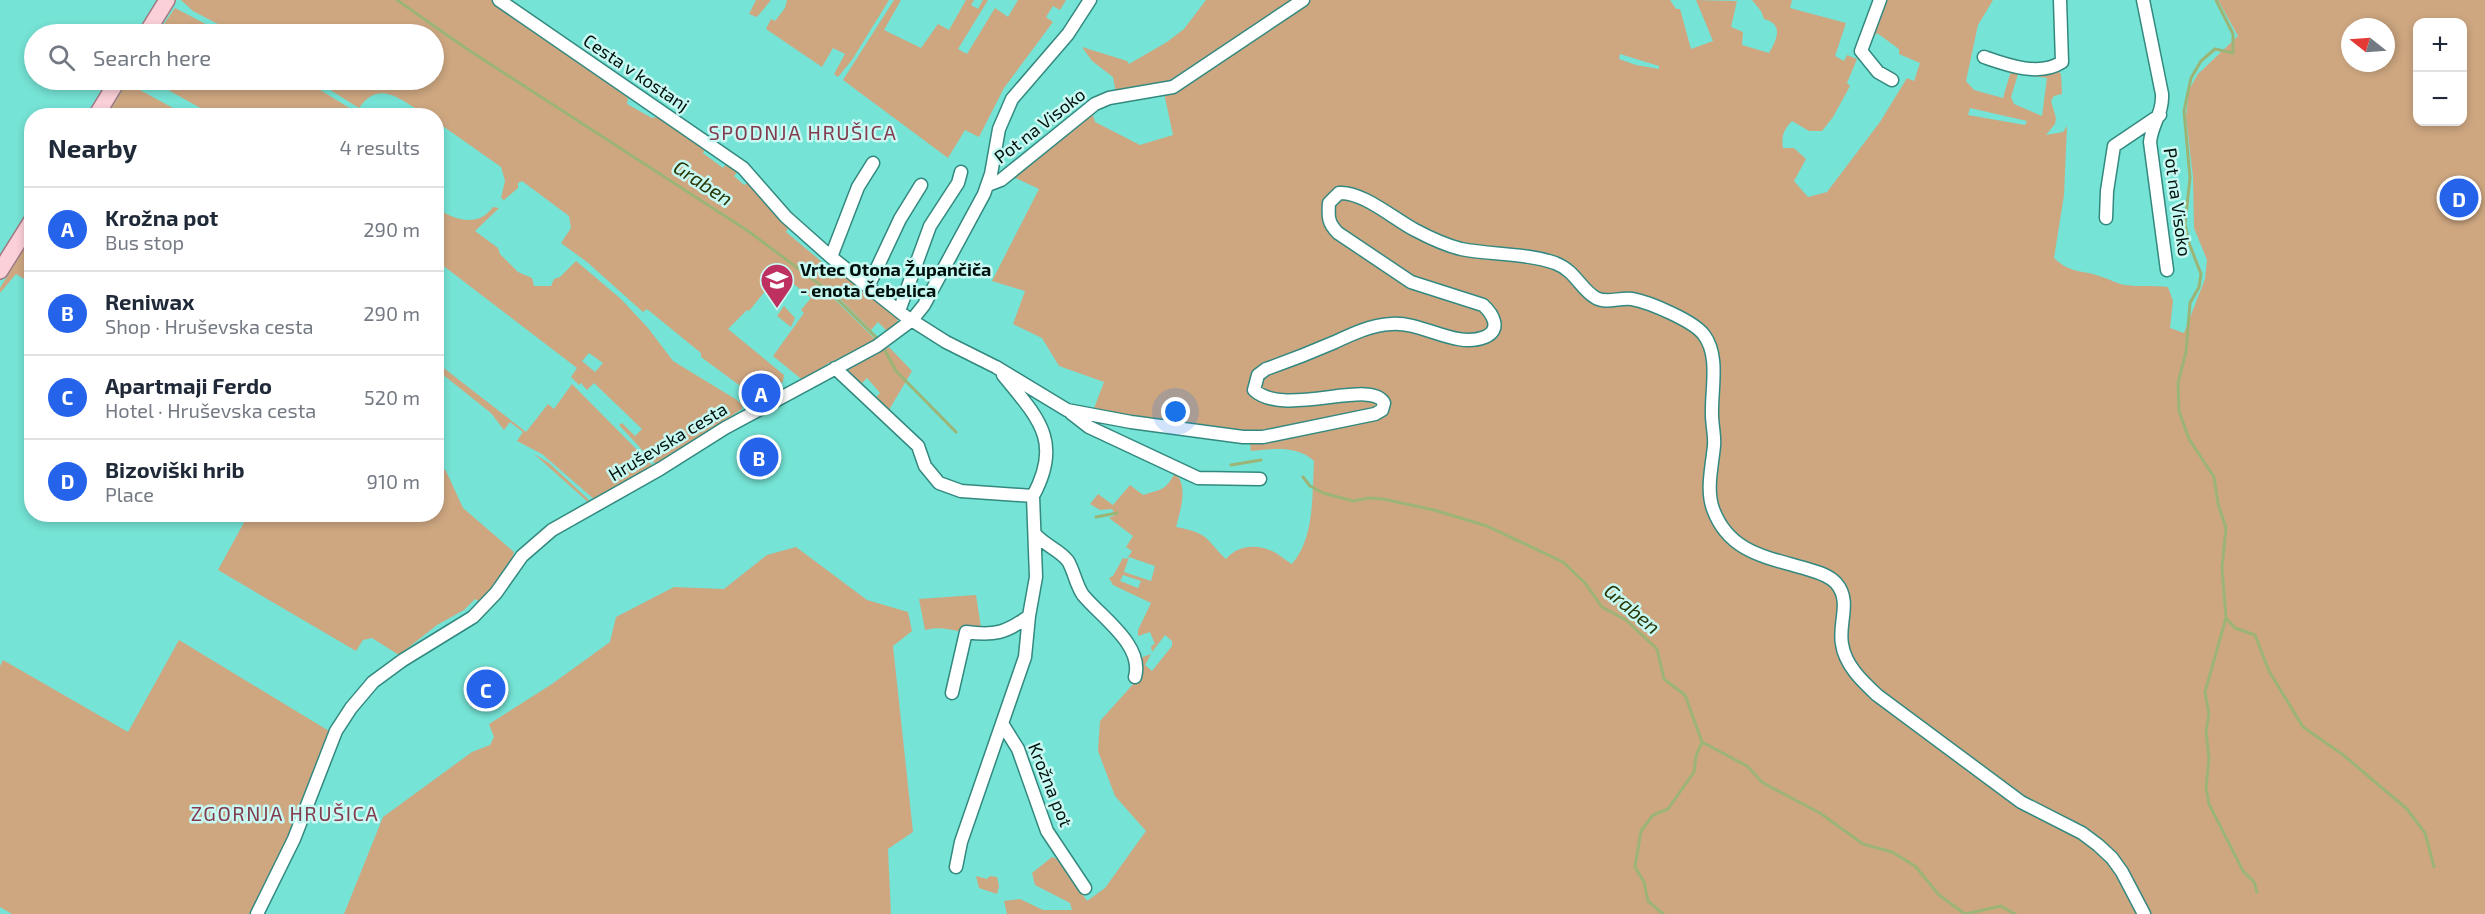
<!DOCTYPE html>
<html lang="en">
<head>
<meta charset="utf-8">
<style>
  :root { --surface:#fff; --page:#f6f6f7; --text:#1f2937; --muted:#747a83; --line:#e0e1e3; --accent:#2563eb }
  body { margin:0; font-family:"Exo 2",sans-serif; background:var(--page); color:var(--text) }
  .controls { position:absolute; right:18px; top:18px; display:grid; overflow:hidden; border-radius:12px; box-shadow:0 3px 9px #0003 }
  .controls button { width:54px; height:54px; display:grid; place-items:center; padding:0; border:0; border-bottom:2px solid var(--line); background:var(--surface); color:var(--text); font:30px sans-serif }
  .compass { position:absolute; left:2341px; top:18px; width:54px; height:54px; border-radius:50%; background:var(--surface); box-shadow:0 3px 9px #0003; rotate:287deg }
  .you { position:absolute; left:1176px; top:412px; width:21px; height:21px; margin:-15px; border:4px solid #fff; border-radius:50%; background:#1a73e8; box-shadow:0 0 0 9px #1a73e833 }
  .badge { display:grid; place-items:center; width:39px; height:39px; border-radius:50%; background:var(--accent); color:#fff; font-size:20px; font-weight:700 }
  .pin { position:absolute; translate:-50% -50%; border:3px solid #fff; box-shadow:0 2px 6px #0006 }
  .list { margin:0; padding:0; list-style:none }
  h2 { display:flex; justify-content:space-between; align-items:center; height:78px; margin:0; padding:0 24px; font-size:26px }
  h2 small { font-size:20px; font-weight:400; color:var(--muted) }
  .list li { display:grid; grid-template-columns:39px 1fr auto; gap:18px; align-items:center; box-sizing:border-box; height:84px; padding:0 24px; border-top:2px solid var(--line) }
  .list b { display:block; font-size:22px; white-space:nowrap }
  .list p { margin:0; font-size:20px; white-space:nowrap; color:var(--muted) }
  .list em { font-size:20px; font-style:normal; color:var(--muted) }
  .icon { flex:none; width:33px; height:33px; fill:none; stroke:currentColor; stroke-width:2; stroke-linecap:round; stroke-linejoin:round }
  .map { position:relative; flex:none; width:2485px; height:914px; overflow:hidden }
  .search { position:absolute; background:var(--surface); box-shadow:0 3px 9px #0003; left:24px; top:24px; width:420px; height:66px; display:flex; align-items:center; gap:15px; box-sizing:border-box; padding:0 21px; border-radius:33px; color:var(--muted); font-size:22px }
  .panel { position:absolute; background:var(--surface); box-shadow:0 3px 9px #0003; left:24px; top:108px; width:420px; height:414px; border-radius:24px }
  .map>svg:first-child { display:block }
  .green { fill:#cea781; fill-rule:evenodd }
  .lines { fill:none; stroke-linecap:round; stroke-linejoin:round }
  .stream { stroke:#9cb475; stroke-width:3 }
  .minor-casing { stroke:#33897f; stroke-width:15 }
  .major-casing { stroke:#a27881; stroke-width:18 }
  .minor { stroke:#fff; stroke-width:12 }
  .major { stroke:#fbd0d9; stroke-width:15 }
  .labels { text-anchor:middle; stroke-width:5; stroke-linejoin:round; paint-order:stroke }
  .street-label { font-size:18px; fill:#00100d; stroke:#c7f9f2 }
  .poi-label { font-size:18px; font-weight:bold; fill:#00100d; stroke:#c7f9f2; text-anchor:start }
  .neighbourhood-label { font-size:20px; letter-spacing:1.5px; fill:#833c4f; stroke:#c7f9f2 }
  .water-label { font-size:20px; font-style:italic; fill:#2a3808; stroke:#c7f9f2 }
</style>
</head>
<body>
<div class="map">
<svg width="2485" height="914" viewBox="0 0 2485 914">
  <rect width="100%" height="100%" fill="#75e3d5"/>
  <path class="green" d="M181,0h311l136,98 -1,6 25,14 5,-1 49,30 -3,6 20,15 5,-6 10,9 -4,5 10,9 4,-2 41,43 -3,6 48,40 3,-3 61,49 -2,9 -7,6 -11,-11 -7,8 -38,-38 -3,3 45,44 -2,3 -46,22 -20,14h-7l-27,-22 31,-43 -3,-3 10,-12 -31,-25 -31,38 -2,-1 -19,19 56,46 -1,7 -29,14 -53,-39v-4l-54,-44 -4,3 -56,-50 -26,-19 10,-15 -2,-12 -47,-35 -4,2v5l-14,12 -3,-2 4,-17 -4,-14 -64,-45 -1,-6c-25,-1 -51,-45 -77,-8l-45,-28h120v-46h-197l-44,-23z
    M756,0h15l-14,17 -8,-3z
    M787,0h102l-37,60 -14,17 -4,-3 11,-20 -12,-6 -11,19 -56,-38 5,-10 4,2 10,-13z
    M894,0h7l-17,30 37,18 17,-24 11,6 17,-30h8l-3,5 7,4 5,-9h5l-30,49 9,5 28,-46 13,9 10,-17h48l-6,10 -7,-4 -7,11 7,5 -49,66 -25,49 -14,-7 -17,28 -105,-78z
    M1206,0h87l-114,76 -12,5v5l-51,7 -3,-16 -21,-16 -10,-14 45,14 2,3 38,-22 17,-13z
    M1308,0h362l6,9h4l11,40 22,-8 -17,-41 41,1 -6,26 12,5 -1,13 27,8c8,-13 15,-29 -5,-34l-3,-8 -9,-11h40l-2,8 56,15 -11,33 9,5 3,-6 10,4 -10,24 3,3 -17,31 -11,14h-13l-17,-10c-8,8 -11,15 -9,27h11l12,11 -12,22 14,16 19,-5 53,-70 27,-44 7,3 6,-18 -21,-9v-5l-22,-16 -3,4 -4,-2 13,-35h110l-15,25 -12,56 8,9 29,8 7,-24 4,-2 44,-1 3,3 1,20 -8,2 -3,5 5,17 -1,6 -9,11 17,-3 4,-6 -3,69 -10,63c18,17 28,11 48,19 8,2 15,7 23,8 14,2 28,0 43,2l5,14 -3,27 14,5 21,-54 2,-19 -13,-32 -1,-51 -7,-61 3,-26 9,-16 40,-38 -20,-36h267v914h-1478l-3,-13 16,-2 23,11h29l-2,-7 -35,-18 -3,-12 20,-16 8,3 27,41 18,-13 41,-57 -31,-35 -17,-45 2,-30 35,-39v-22l16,-6 -6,11 7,6 20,-25v-5l-7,-6 -13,17 -1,-6 4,-2 -5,-12 -12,4v-6l13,-27 -38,-18 -4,-7 4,-2 10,-18 4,1 5,-8 -6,-4 7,-11 -24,-18 6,-3 -3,-6 -12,1 -10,-6 8,-10 15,11 17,-20 13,10c19,-6 22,-4 32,-22 14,13 5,38 1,54 10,2 21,4 29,10 7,6 13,15 21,22 12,-14 30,-15 46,-8 7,3 13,9 20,13 23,-27 20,-69 22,-103 -17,-16 -42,-12 -63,-10l-1,-7 14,-3 -10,-5 -161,-25 11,-29 -45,-16 -17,-28 -29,-14 12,-33 -33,-10 47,-92 -28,-13 73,-61h9l2,7 45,23 33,-10 -9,-42 25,-9zM2418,22h44v100h-44zM2350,27h36v36h-36zM1620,54l39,12v3l-23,-4 -17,-6zM2018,74l29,4 -5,38 -28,-12 -3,-7zM1970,108l57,13 -2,4 -57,-10zM1129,557l26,9 -4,15 -27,-9zM1123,575l18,6 -3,7 -18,-7z
    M175,8l50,26h-68z
    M150,80h154l52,32 -1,4 -142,-1z
    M127,83l59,32h-79z
    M493,207l6,1 -24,23 23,17 2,6 18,18 14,6 2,8h17l3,-7 6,-2 16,-16 45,38 27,29 25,33 64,39 5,5v4l-86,56 -37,-40 3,-2 13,13 7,-7 -48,-46 -7,7 -6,-7 -2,2 -8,-8 6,-9 -140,-107v-53c17,12 41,20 56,-1zM589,353l14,10 -8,9 -13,-11z
    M31,238v45l-15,-9 -16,19v-5z
    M784,306l11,12 -4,9 -14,-11z
    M889,347l23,24 -26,44 -42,-44zM867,378l13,15 -5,5 -13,-15z
    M436,362l90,70 22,-28 6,5 18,-25 81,82 -58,34 -53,-46 -25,-13 6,-9 -13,-10 -6,8 -13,-17 -54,-43z
    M534,454l15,9 40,37v3z
    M437,462l9,9 17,37 51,44c-4,19 -22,37 -34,50l-5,-3 -11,11 -27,15 -38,30 -27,-17 -9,2 -7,11 -138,-81 30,-55 188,-1z
    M796,547l71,53 41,12 4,19 -19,15 20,186 -25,17 3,65h-547l39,-97 89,-65 18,-7 4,-8 -5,-13 63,-40 58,-42 6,-25 58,-30 50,2 43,-34z
    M976,595l6,39c-20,1 -36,-10 -57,-4l-6,-31z
    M179,640l150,91c-23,63 -46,125 -80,183h-237l-12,-7v-241l3,-6 125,72z
    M976,876l11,3 3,-3 7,1 2,9 -2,8 -18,-6z"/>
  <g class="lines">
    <path class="stream" d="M397,0l70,49 281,182 83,62 47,46
      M2216,0l17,34v19l-18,-4 -14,12 -10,17 -7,33 6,67 -5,46 4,19 12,31 -2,13 -9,16 -4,49 -8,31 1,28 10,28 25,38 4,27 8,24 -4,40 4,50 9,10 20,7 14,36 34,56 39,27 65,55 18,24 9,34
      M882,345l14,26 60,61
      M1231,465l30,-5
      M1303,477l7,9 13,7 30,8 16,-3 14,1 51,11 53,16 76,36 22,21 17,24 24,13 31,29 7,30 21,16 17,47 45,24 16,17 57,30 43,31 29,8 23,14 24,29 26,19 36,-8 14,8
      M1096,517l21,-4
      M2226,618l-21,74 4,22 -3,17 3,27 -3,30 3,16 34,67 11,11 3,10
      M1663,914l-15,-13 -4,-19 -9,-15 6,-36 12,-16 15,-6 26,-37 2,-16 6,-14"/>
    <defs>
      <path id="minor" d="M499,0l244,168 43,49 45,40 74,59 41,26 50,25 71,43 64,12 112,15h20l112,-23 7,-4 2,-7c-12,-25 -100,15 -130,-13l4,-15 8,-6c23,-8 46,-17 69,-27 17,-8 36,-17 56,-18 31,-3 64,25 94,13 17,-7 8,-23 -2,-32l-72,-23 -73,-49c-10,-10 -10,-16 -9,-30l10,-10c23,-2 55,26 76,37 15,8 30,15 46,19 31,6 65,4 94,14 21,8 25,26 41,35 11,6 24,-1 36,1 17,3 62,22 72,36 16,21 7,55 8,80 0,10 3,21 2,31 -2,20 -8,44 -1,63 16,44 54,48 94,60 10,3 22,6 29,14 16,18 2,40 6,61 3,21 20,37 35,51l144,107 61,31 16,12 14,13 10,14 22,42
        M1880,0l-19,51 17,21 14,8
        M2143,0l19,94c1,20 -10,29 -12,48l17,128
        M1984,57c23,8 55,20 78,5l-2,-62
        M988,185l13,-5 94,-76 14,-6 64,-11 130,-87
        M2106,218l1,-27 7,-45 46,-31
        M831,257l27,-70 15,-24
        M868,287l32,-68 21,-34
        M899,311l31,-85 28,-43 3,-11
        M835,368l83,78 7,20 14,17 22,8 72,5c30,-55 5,-78 -30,-121
        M1071,413l18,14 109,51 62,1
        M1036,535c9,10 25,16 32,26 6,10 8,24 15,34 18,22 61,50 52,82
        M952,693l14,-61c28,4 40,1 63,-16
        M1003,725l15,24 29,82 38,57
        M956,867l5,-25 64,-185 4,-41 7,-39 -3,-81
        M257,914l37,-75 42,-108 15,-23 22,-26 30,-22 70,-43 23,-24 26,-37 30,-26 108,-61 65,-41 152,-82 35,-26 12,-15 60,-111 7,-20 8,-45 13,-30 56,-65 22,-34"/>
      <path id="major" d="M146,34l21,-34
        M96,116l22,-36
        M0,271l32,-51"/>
    </defs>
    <use href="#minor" class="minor-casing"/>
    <use href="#major" class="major-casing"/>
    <use href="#minor" class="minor"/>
    <use href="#major" class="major"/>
  </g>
  <defs>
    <symbol id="school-pin" viewBox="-11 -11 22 30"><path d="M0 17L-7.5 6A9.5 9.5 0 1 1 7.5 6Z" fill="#bd3060" stroke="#c7f9f2"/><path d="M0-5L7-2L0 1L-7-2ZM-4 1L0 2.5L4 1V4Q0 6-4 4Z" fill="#fff"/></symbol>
  </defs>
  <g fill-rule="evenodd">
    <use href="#school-pin" x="758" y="261" width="38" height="52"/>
  </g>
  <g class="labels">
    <g class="street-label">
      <text transform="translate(636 73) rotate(34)" y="6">Cesta v kostanj</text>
      <text transform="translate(1040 126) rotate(-38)" y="6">Pot na Visoko</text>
      <text transform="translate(2177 202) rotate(82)" y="6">Pot na Visoko</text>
      <text transform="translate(668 442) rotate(-31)" y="6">Hruševska cesta</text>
      <text transform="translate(1050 785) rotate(68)" y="6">Krožna pot</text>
    </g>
    <g class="poi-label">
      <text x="800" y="276">Vrtec Otona Župančiča<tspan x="800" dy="21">- enota Čebelica</tspan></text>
    </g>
    <g class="neighbourhood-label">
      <text x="803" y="140">SPODNJA HRUŠICA</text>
      <text x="285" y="821">ZGORNJA HRUŠICA</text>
    </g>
    <g class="water-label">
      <text transform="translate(703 183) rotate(33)" y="7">Graben</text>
      <text transform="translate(1632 609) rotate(40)" y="7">Graben</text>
    </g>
  </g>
</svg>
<div class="controls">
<button>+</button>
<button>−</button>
</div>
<svg class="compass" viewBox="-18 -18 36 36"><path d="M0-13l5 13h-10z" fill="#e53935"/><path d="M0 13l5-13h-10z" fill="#747a83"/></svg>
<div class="you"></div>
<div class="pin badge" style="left:761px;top:393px">A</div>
<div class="pin badge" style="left:759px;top:457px">B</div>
<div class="pin badge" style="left:486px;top:689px">C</div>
<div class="pin badge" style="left:2459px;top:198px">D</div>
<div class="search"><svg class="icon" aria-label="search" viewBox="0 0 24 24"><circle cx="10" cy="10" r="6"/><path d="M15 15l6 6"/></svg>Search here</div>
<section class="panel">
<h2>Nearby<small>4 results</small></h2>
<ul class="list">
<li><span class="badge">A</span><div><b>Krožna pot</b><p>Bus stop</p></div><em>290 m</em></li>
<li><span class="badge">B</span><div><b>Reniwax</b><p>Shop · Hruševska cesta</p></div><em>290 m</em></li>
<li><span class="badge">C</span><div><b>Apartmaji Ferdo</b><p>Hotel · Hruševska cesta</p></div><em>520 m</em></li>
<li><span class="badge">D</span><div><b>Bizoviški hrib</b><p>Place</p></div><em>910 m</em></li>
</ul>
</section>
</div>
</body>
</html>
